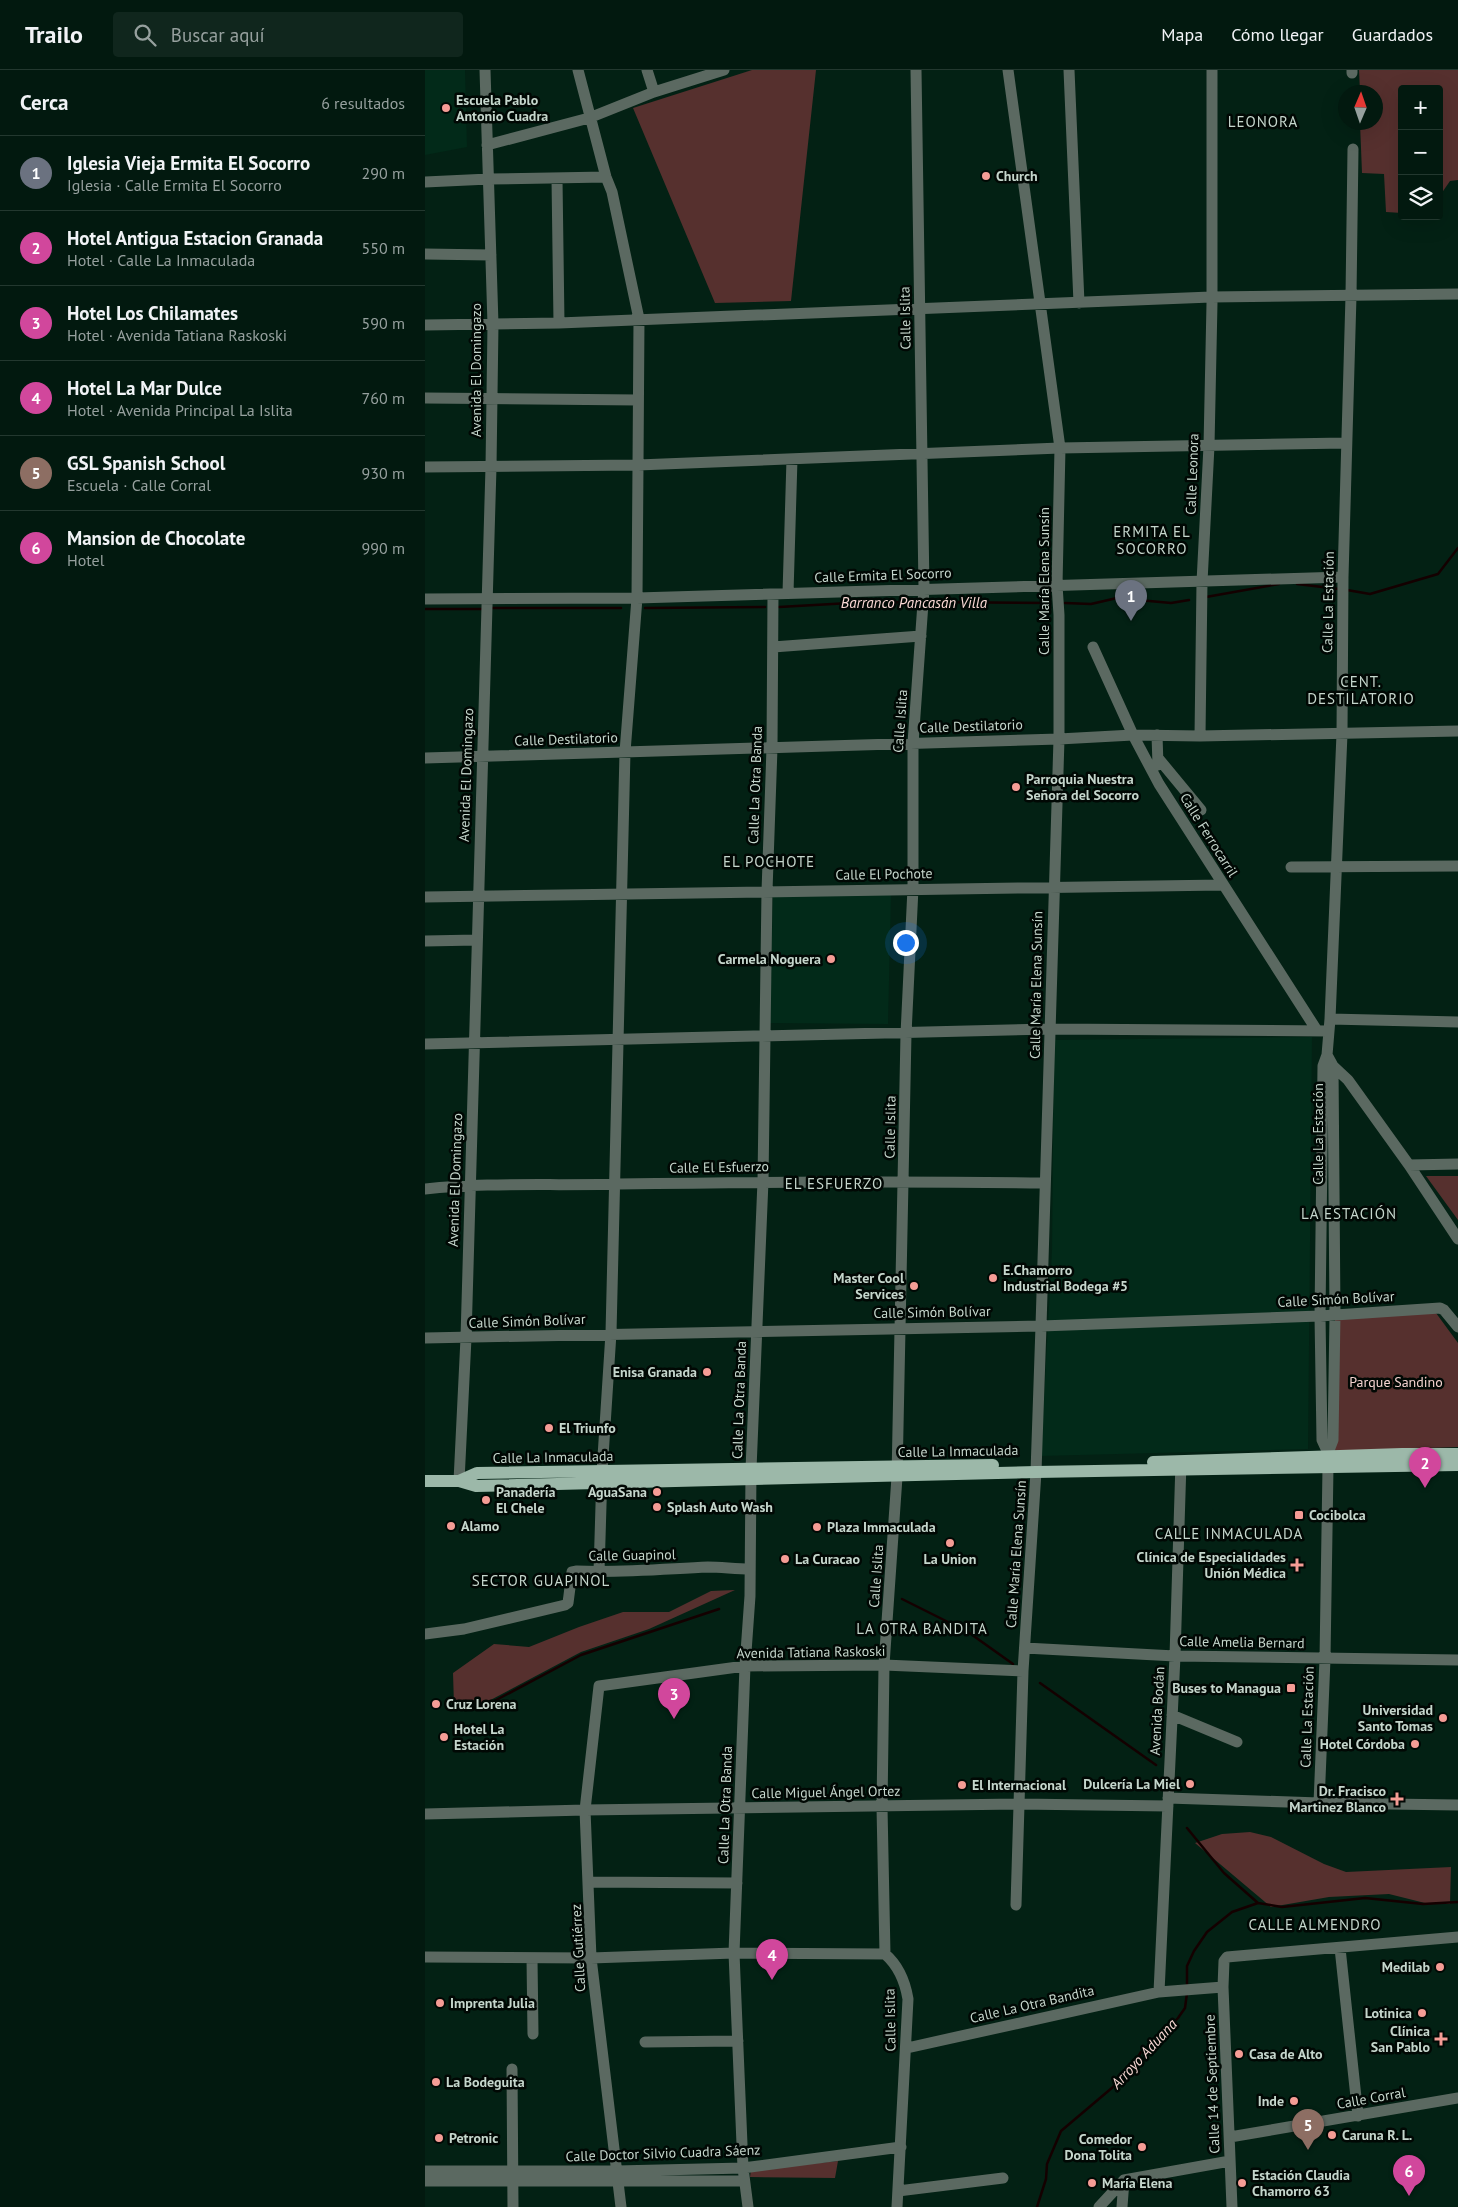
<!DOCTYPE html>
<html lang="es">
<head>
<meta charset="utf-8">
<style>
  :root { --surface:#02190f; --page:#10261d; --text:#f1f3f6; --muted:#96a09e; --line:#23382f; --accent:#f59c95 }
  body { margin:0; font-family:"PT Sans",sans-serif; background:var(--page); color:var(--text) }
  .controls { position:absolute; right:15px; top:15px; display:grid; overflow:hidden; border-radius:5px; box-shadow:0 5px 20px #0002 }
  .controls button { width:45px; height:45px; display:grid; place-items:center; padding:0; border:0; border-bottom:1px solid var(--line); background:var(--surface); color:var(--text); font:25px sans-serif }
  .compass { position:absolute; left:913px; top:15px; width:45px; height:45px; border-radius:50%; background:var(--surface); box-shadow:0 5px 20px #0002; rotate:2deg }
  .you { position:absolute; left:480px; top:872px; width:18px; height:18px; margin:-12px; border:4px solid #fff; border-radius:50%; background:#1a73e8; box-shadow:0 0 0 8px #1a73e833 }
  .badge { display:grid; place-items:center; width:32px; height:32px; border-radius:50%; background:var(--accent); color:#fff; font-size:16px; font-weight:700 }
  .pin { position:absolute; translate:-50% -41px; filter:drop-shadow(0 1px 2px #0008) }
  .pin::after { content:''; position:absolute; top:26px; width:18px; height:15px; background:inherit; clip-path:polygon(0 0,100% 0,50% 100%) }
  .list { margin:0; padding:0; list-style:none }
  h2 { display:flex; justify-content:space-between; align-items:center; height:65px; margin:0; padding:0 20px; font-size:21px }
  h2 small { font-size:16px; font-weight:400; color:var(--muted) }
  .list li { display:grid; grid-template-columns:32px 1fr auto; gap:15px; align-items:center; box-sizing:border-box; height:75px; padding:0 20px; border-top:1px solid var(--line) }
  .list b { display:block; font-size:19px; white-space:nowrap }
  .list p { margin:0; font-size:16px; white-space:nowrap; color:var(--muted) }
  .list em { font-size:16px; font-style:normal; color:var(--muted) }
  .icon { flex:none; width:28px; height:28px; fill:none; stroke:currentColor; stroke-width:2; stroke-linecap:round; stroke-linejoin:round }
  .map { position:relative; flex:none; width:1033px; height:2137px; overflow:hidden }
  header { display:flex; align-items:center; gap:30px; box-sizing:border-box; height:70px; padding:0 25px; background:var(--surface); border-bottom:1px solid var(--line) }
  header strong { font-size:24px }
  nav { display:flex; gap:28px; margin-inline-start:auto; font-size:18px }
  .search { width:350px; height:45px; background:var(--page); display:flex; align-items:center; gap:12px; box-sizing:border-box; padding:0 18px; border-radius:5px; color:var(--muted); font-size:19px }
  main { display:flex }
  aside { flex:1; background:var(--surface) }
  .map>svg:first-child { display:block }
  .built { fill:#022a19 }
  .green { fill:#56302e }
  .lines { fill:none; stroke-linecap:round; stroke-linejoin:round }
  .stream { stroke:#140000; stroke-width:2.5 }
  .minor { stroke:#5b6961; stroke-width:11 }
  .major { stroke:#9cb8a9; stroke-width:12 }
  .poi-dot { fill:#f59c95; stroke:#010804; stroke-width:2 }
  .labels { text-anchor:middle; stroke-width:5; stroke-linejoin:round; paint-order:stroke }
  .poi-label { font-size:14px; font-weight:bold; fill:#c5d6cc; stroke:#010804; text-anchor:start }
  .street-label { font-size:14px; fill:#c5d6cc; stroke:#010804 }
  .park-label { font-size:14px; fill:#f4d3d0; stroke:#010804 }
  .neighbourhood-label { font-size:15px; letter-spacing:1px; fill:#c5d6cc; stroke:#010804 }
  .water-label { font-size:15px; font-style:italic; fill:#f9d8d4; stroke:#010804 }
</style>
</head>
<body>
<header>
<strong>Trailo</strong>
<div class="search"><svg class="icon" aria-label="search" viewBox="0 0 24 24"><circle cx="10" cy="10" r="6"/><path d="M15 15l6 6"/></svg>Buscar aquí</div>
<nav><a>Mapa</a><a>Cómo llegar</a><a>Guardados</a></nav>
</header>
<main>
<aside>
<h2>Cerca<small>6 resultados</small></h2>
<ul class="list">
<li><span class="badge" style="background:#6b7280">1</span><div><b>Iglesia Vieja Ermita El Socorro</b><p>Iglesia · Calle Ermita El Socorro</p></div><em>290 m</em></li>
<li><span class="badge" style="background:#d1479c">2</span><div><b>Hotel Antigua Estacion Granada</b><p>Hotel · Calle La Inmaculada</p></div><em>550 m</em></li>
<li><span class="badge" style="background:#d1479c">3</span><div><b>Hotel Los Chilamates</b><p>Hotel · Avenida Tatiana Raskoski</p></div><em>590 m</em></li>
<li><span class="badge" style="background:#d1479c">4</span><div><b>Hotel La Mar Dulce</b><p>Hotel · Avenida Principal La Islita</p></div><em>760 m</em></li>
<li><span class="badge" style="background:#8d6e63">5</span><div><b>GSL Spanish School</b><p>Escuela · Calle Corral</p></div><em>930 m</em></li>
<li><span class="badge" style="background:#d1479c">6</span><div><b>Mansion de Chocolate</b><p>Hotel</p></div><em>990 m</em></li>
</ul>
</aside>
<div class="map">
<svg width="1033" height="2137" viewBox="0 0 1033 2137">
  <rect width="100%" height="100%" fill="#032114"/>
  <path class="built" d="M0,0h40l2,77 -42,8z
    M348,824l118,1 -3,129 -118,-1z
    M887,967l-4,412 -267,7 11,-206 2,-210z"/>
  <path class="green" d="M327,0h64l-25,231 -76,2 -82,-195z
    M934,0h99v110l-8,1 -11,16v-108h-37v124l-16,-1 -2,-38 -22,-1 -2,-50 16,-1v-30h-16z
    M1001,1106h32v44z
    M1011,1243l22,30v104l-123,4v-132z
    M310,1520l-86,39 -68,23 -98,52 -29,1 -1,-32 41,-29 35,3 50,-20 44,-15h46l42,-21z
    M825,1762l21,5 53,27 22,8 105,-5 -1,37 -25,-1 -36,-9 -60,3 -58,10 -76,-64 27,-9z
    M413,2091l-3,17 -85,-1 1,-7z"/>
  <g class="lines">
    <path class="stream" d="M872,514l42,5
      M922,520l23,4 68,-20 20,-26
      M781,527l73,-13
      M501,532l124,1
      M640,533l26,1 26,-6 54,5 18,-3
      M354,537l71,-4 70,-1
      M66,538h130
      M220,538l120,-1
      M0,539h58
      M477,1529l66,33 45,32
      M615,1613l116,82
      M34,1639l24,-2 98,-52 138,-46
      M762,1758l37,45 34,30
      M762,1915v-19l7,-15 13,-19 25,-20 26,-9 24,4 83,-9 58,6 35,-2
      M612,2137l9,-28 1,-15 14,-33 52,-44 18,-18 10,-17 18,-13 19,-21 7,-10 2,-15"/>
    <path class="minor" d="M153,0l28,107 6,15 27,127 -1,146 -1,133 -12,154 -14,581 -9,139 -3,100
      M222,0l7,22
      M583,0l52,378 -3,137 2,30v124l-18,587 -5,146 -13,199 -7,234
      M644,0l10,233
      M927,0v3
      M62,75l102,-27 65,-26 70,-22
      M132,109l2,144
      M0,112l64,-3 117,-2
      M0,184l66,1
      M0,255l134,-2 652,-26 247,-3
      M0,328l213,2
      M0,397l213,-2 422,-17 285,-5
      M363,523l4,-134
      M0,529l212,-1 706,-21
      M348,577l148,-11
      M668,577l40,88 26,49 157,245
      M732,665l1,30
      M775,666l2,-154 7,-136 3,-143v-233
      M0,688l634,-19 74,-4 67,1 258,-5
      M733,688l43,52
      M866,797l167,-1
      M0,827l798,-12
      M0,871l52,-1
      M905,949l128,3
      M0,974l625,-15 279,2
      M902,985l6,11 2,249 -2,125 -5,13
      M905,996h3l15,14 61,85 49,74
      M984,1095l49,-1
      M0,1119c64,-7 128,-3 193,-5 142,-2 284,-3 427,-1
      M0,1268l616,-12 279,-10 120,-8 4,2 14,17
      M34,1411l7,-143 25,-871 2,-143 -8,-254
      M0,1564l39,-5 101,-24 3,-2 4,-31 5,-1c44,2 87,-2 131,-4 13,0 28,2 42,2
      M600,1578l150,8 283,4
      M747,1645l65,27
      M743,1728l151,5 139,2
      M894,1733l6,-144 3,-192v-14l-6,-13 -2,-124 3,-250 4,-11 3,-36 12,-285 1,-157 8,-281 2,-147
      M0,1744l160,-4 434,-6 149,2
      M164,1812l148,1
      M915,1878l18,168
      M0,1887l166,1 143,-5 151,1
      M107,1888l1,76
      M734,1922l16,-336 6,-194
      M220,1972l93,-1
      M482,1978l252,-56 64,-5
      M87,1999l1,138
      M805,2067l228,-39
      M0,2101h192l126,-3 158,-21
      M0,2111h319
      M473,2121l105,-13
      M196,2137l-30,-249 -6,-148 14,-124 146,-20 139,-1 139,6
      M323,2137l-5,-39 -9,-215 11,-287 5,-70 1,-127 12,-288 4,-290 5,-143 1,-154
      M472,2137l11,-208c-3,-18 -9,-33 -23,-45l-3,-147 2,-142 13,-188 9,-443 7,-146v-145l11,-154 -8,-519
      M674,2137l25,-27 106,-19
      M697,2137l2,-27
      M807,2137l-9,-220 1,-26 3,-4 231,-20"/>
    <path class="major" d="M728,1392l249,-8h56
      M0,1411h34l17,5 560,-14 422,-7
      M34,1411l18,-8 516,-8"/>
  </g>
  <g class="poi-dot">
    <circle cx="21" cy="38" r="5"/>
    <circle cx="561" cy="106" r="5"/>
    <circle cx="591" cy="717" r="5"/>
    <circle cx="406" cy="889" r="5"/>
    <circle cx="568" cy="1208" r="5"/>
    <circle cx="489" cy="1216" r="5"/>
    <circle cx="282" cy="1302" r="5"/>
    <circle cx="124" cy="1358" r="5"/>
    <circle cx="232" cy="1422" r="5"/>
    <circle cx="61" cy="1430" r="5"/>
    <circle cx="232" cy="1437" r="5"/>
    <rect x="869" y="1440" width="10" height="10" rx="2.5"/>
    <circle cx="26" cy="1456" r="5"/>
    <circle cx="392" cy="1457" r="5"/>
    <circle cx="525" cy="1473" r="5"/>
    <circle cx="360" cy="1489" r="5"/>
    <path d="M869.5 1487.5h5v5h5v5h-5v5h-5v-5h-5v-5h5z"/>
    <rect x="861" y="1613" width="10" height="10" rx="2.5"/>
    <circle cx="11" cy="1634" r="5"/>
    <circle cx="1018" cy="1648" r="5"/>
    <circle cx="19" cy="1667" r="5"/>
    <circle cx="990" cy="1674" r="5"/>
    <circle cx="765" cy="1714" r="5"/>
    <circle cx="537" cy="1715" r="5"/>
    <path d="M969.5 1721.5h5v5h5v5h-5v5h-5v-5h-5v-5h5z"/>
    <circle cx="1015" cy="1897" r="5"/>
    <circle cx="15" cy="1933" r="5"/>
    <circle cx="997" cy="1943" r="5"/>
    <path d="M1013.5 1961.5h5v5h5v5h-5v5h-5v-5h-5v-5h5z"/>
    <circle cx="814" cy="1984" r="5"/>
    <circle cx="11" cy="2012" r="5"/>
    <circle cx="869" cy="2031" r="5"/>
    <circle cx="907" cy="2065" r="5"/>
    <circle cx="14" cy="2068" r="5"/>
    <circle cx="717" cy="2077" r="5"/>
    <circle cx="667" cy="2113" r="5"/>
    <circle cx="817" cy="2113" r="5"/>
  </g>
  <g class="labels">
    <g class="poi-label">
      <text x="31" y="35">Escuela Pablo<tspan x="31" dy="16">Antonio Cuadra</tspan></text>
      <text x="571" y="111">Church</text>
      <text x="601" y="714">Parroquia Nuestra<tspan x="601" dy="16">Señora del Socorro</tspan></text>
      <text x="396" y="894" text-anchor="end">Carmela Noguera</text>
      <text x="578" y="1205">E.Chamorro<tspan x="578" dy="16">Industrial Bodega #5</tspan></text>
      <text x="479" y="1213" text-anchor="end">Master Cool<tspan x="479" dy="16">Services</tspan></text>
      <text x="272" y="1307" text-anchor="end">Enisa Granada</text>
      <text x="134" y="1363">El Triunfo</text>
      <text x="71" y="1427">Panadería<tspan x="71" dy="16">El Chele</tspan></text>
      <text x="222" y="1427" text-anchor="end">AguaSana</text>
      <text x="242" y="1442">Splash Auto Wash</text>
      <text x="884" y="1450">Cocibolca</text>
      <text x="36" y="1461">Alamo</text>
      <text x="402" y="1462">Plaza Immaculada</text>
      <text x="861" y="1492" text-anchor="end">Clínica de Especialidades<tspan x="861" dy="16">Unión Médica</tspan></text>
      <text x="370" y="1494">La Curacao</text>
      <text x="525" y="1494" text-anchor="middle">La Union</text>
      <text x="856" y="1623" text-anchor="end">Buses to Managua</text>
      <text x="21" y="1639">Cruz Lorena</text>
      <text x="1008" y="1645" text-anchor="end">Universidad<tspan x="1008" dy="16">Santo Tomas</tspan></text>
      <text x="29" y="1664">Hotel La<tspan x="29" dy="16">Estación</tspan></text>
      <text x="980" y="1679" text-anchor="end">Hotel Córdoba</text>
      <text x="755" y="1719" text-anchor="end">Dulcería La Miel</text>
      <text x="547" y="1720">El Internacional</text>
      <text x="961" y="1726" text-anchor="end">Dr. Fracisco<tspan x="961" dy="16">Martinez Blanco</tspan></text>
      <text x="1005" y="1902" text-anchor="end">Medilab</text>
      <text x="25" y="1938">Imprenta Julia</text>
      <text x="987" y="1948" text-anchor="end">Lotinica</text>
      <text x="1005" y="1966" text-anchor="end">Clínica<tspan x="1005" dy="16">San Pablo</tspan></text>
      <text x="824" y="1989">Casa de Alto</text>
      <text x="21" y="2017">La Bodeguita</text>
      <text x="859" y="2036" text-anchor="end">Inde</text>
      <text x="917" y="2070">Caruna R. L.</text>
      <text x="24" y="2073">Petronic</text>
      <text x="707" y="2074" text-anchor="end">Comedor<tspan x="707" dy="16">Dona Tolita</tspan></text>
      <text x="827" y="2110">Estación Claudia<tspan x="827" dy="16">Chamorro 63</tspan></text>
      <text x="677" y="2118">María Elena</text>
    </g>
    <g class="street-label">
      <text transform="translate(480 248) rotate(-91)" y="5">Calle Islita</text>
      <text transform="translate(51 300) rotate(-90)" y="5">Avenida El Domingazo</text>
      <text transform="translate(767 404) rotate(-88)" y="5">Calle Leonora</text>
      <text transform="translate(458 505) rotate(-2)" y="5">Calle Ermita El Socorro</text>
      <text transform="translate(619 511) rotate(-90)" y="5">Calle María Elena Sunsín</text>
      <text transform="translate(903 532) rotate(-89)" y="5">Calle La Estación</text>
      <text transform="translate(475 651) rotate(-86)" y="5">Calle Islita</text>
      <text transform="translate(546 656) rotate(-2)" y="5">Calle Destilatorio</text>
      <text transform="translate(141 669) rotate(-2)" y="5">Calle Destilatorio</text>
      <text transform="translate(41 705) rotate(-88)" y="5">Avenida El Domingazo</text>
      <text transform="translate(330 715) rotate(-88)" y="5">Calle La Otra Banda</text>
      <text transform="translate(784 765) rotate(58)" y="5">Calle Ferrocarril</text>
      <text transform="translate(459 804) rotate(-1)" y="5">Calle El Pochote</text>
      <text transform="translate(611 915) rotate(-89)" y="5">Calle María Elena Sunsín</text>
      <text transform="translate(465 1057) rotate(-89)" y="5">Calle Islita</text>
      <text transform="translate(893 1064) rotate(-90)" y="5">Calle La Estación</text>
      <text transform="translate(294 1097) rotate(-1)" y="5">Calle El Esfuerzo</text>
      <text transform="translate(30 1110) rotate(-88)" y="5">Avenida El Domingazo</text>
      <text transform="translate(911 1229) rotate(-3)" y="5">Calle Simón Bolívar</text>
      <text transform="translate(507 1242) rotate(-1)" y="5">Calle Simón Bolívar</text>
      <text transform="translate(102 1251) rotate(-2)" y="5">Calle Simón Bolívar</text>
      <text transform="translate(314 1330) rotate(-88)" y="5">Calle La Otra Banda</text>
      <text transform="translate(533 1381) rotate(-1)" y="5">Calle La Inmaculada</text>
      <text transform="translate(128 1387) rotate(-1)" y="5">Calle La Inmaculada</text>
      <text transform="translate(591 1484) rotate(-86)" y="5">Calle María Elena Sunsín</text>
      <text transform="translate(207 1485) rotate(-1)" y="5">Calle Guapinol</text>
      <text transform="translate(451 1506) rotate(-86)" y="5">Calle Islita</text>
      <text transform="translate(817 1572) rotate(1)" y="5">Calle Amelia Bernard</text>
      <text transform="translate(386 1582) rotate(-1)" y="5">Avenida Tatiana Raskoski</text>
      <text transform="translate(732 1641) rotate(-87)" y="5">Avenida Bodán</text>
      <text transform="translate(882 1647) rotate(-88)" y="5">Calle La Estación</text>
      <text transform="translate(401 1722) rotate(-1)" y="5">Calle Miguel Ángel Ortez</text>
      <text transform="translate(300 1735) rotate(-88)" y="5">Calle La Otra Banda</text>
      <text transform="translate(153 1878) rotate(-93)" y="5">Calle Gutiérrez</text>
      <text transform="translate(607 1934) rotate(-13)" y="5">Calle La Otra Bandita</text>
      <text transform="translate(465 1950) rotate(-91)" y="5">Calle Islita</text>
      <text transform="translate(787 2014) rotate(-92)" y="5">Calle 14 de Septiembre</text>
      <text transform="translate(946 2028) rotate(-10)" y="5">Calle Corral</text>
      <text transform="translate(238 2083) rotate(-2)" y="5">Calle Doctor Silvio Cuadra Sáenz</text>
    </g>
    <g class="park-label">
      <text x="971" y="1317">Parque Sandino</text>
    </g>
    <g class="neighbourhood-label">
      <text x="838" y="57">LEONORA</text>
      <text x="727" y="467">ERMITA EL<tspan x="727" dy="17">SOCORRO</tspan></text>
      <text x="936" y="617">CENT.<tspan x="936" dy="17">DESTILATORIO</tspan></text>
      <text x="344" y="797">EL POCHOTE</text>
      <text x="409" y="1119">EL ESFUERZO</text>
      <text x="924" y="1149">LA ESTACIÓN</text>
      <text x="804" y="1469">CALLE INMACULADA</text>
      <text x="116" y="1516">SECTOR GUAPINOL</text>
      <text x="497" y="1564">LA OTRA BANDITA</text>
      <text x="890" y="1860">CALLE ALMENDRO</text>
    </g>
    <g class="water-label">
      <text x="489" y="538">Barranco Pancasán Villa</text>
      <text transform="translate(719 1984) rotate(-47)" y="5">Arroyo Aduana</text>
    </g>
  </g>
</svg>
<div class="controls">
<button>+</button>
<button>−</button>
<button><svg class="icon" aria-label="layers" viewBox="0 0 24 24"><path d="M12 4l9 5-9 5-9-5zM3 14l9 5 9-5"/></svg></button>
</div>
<svg class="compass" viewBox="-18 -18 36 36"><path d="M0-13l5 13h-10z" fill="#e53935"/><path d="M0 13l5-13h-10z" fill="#96a09e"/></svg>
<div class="you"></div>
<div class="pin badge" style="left:706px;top:551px;background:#6b7280">1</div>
<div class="pin badge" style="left:1000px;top:1418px;background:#d1479c">2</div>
<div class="pin badge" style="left:249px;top:1649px;background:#d1479c">3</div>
<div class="pin badge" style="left:347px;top:1910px;background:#d1479c">4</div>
<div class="pin badge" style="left:883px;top:2080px;background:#8d6e63">5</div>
<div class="pin badge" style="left:984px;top:2126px;background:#d1479c">6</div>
</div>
</main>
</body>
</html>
